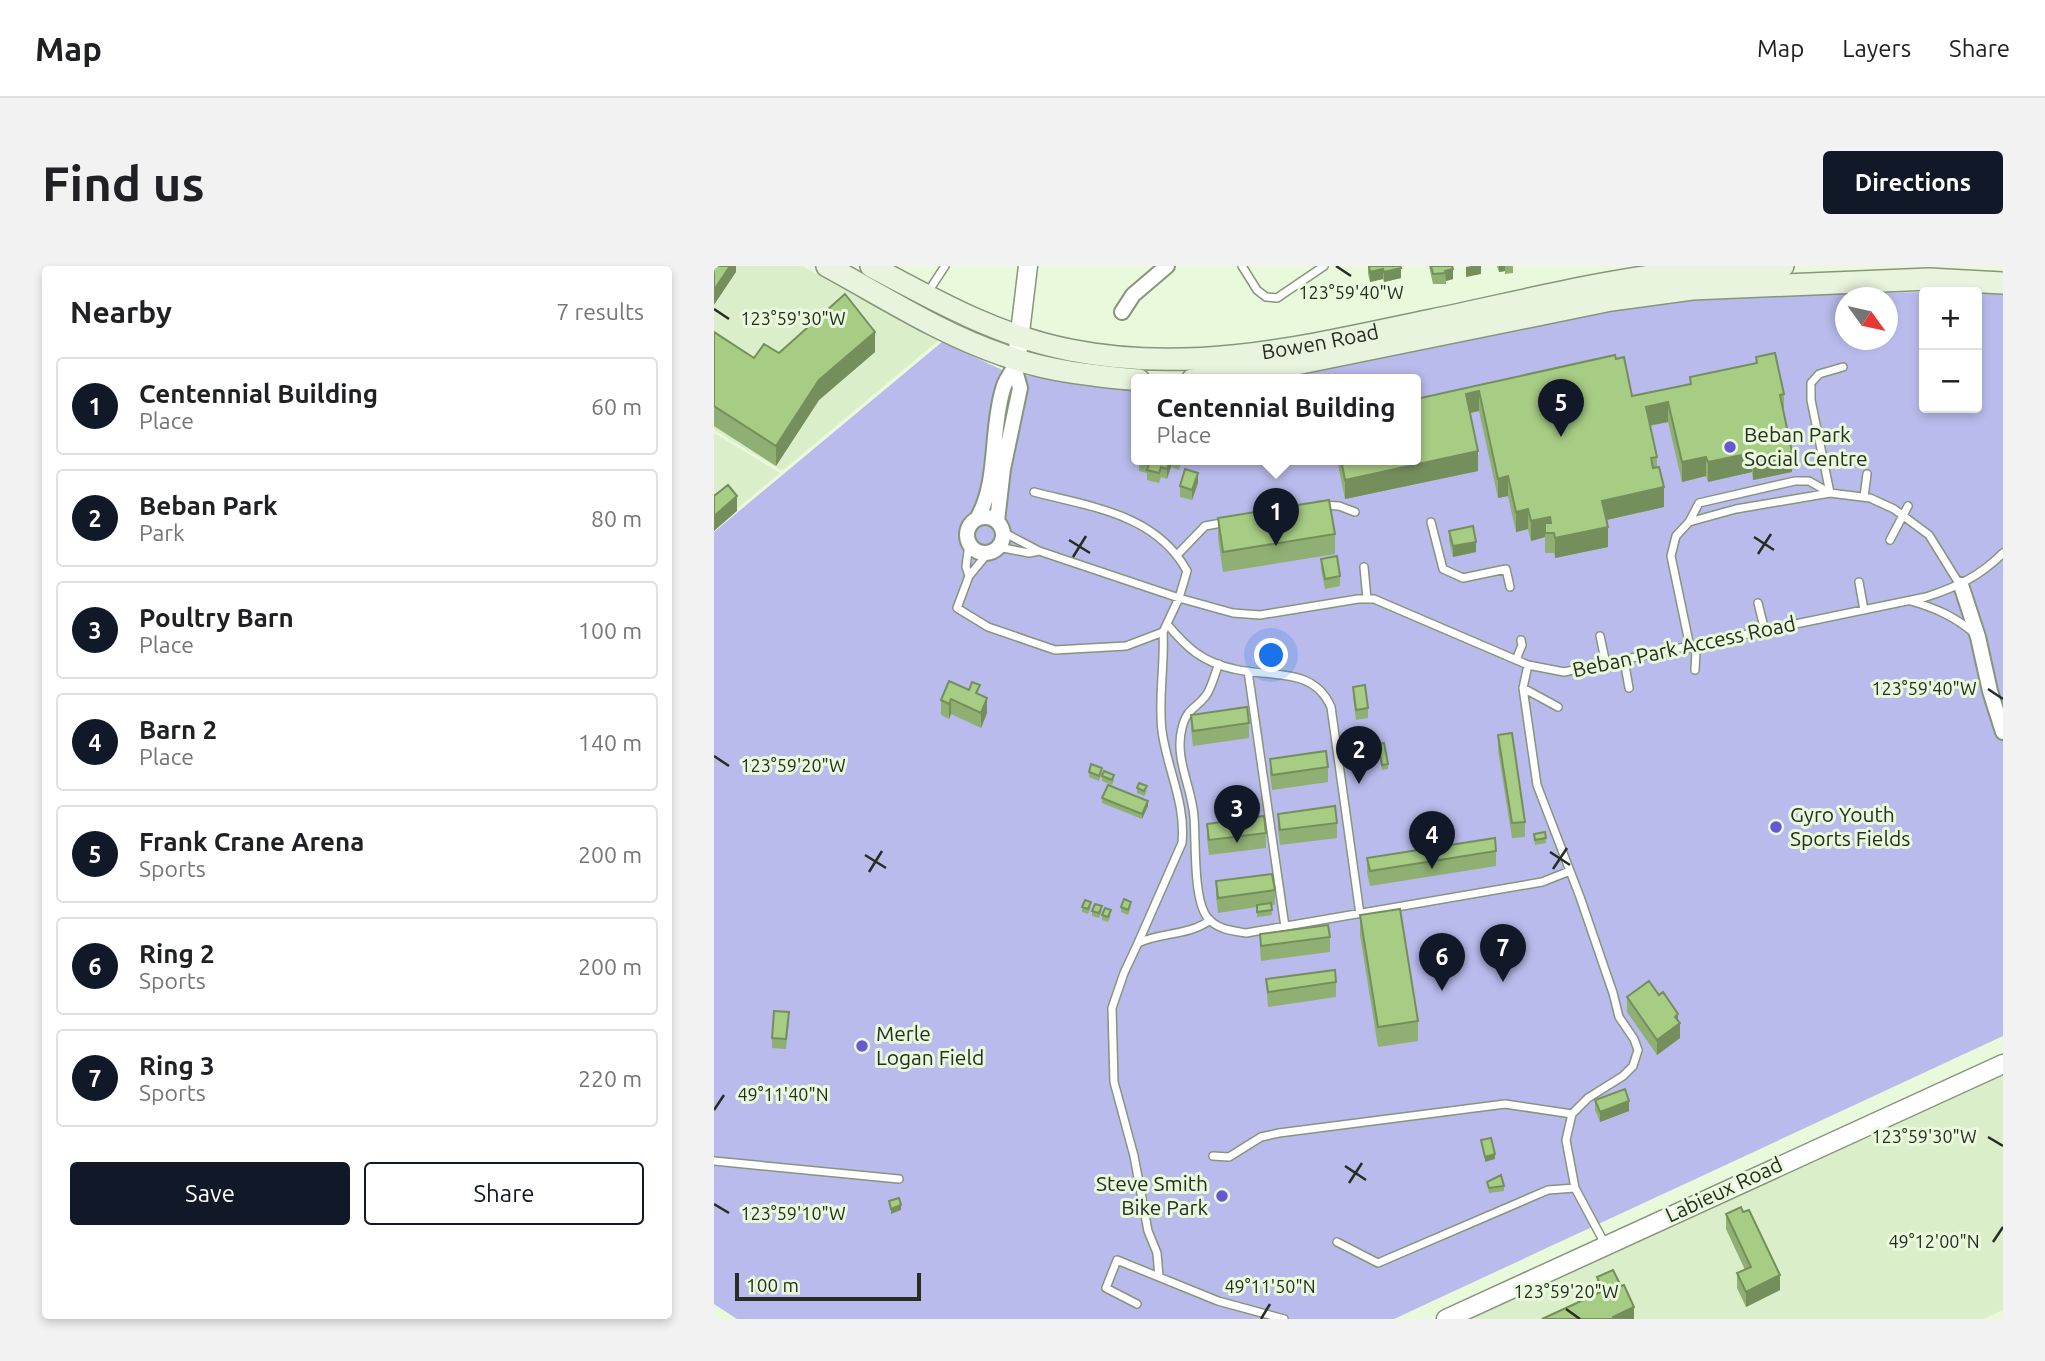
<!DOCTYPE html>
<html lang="en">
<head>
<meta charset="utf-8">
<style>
  :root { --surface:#fff; --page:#f2f2f2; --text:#202124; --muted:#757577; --line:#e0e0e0; --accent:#111827 }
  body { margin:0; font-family:Ubuntu,sans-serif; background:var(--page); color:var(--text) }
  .controls { position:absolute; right:21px; top:21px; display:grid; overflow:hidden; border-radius:7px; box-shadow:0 4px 10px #0003 }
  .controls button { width:63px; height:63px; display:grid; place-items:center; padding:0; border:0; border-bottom:2px solid var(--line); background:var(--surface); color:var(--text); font:35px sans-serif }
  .compass { position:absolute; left:1121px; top:21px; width:63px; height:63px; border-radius:50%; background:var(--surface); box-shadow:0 4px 10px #0003; rotate:123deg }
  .scale { position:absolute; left:21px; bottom:18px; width:186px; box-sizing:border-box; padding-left:7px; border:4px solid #272d22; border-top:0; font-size:19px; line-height:24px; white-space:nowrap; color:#272d22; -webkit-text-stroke:5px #e9f9dc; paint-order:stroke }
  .you { position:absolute; left:558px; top:390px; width:24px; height:24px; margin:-18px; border:5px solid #fff; border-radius:50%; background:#1a73e8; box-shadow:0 0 0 10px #1a73e833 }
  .badge { display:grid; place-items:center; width:46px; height:46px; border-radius:50%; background:var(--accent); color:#fff; font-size:23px; font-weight:700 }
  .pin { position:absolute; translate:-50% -58px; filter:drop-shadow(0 2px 4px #0008) }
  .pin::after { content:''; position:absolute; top:37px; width:24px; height:21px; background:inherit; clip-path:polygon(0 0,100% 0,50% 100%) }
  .popup { position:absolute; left:417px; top:108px; width:290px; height:91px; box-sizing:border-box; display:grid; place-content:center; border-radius:7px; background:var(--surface); filter:drop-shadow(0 2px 5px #0005); font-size:23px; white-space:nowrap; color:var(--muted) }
  .popup b { font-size:26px; color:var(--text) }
  .popup::after { content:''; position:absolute; left:50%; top:100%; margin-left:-14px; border:14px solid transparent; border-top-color:var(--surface) }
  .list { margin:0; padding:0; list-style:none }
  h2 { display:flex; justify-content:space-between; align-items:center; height:91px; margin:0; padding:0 28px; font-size:30px }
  h2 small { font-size:23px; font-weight:400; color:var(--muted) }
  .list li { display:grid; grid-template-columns:46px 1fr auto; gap:21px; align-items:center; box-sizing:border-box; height:98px; margin:0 14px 14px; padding:0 14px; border:2px solid var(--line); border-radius:7px }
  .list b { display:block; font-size:26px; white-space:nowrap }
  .list p { margin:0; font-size:23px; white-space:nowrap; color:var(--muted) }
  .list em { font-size:23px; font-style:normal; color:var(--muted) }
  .actions { display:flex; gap:14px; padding:21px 28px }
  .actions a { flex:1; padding:16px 0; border:2px solid var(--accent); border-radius:7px; text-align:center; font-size:24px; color:var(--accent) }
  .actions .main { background:var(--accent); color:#fff }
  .map { position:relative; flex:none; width:1289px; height:1053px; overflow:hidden; border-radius:7px }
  header { display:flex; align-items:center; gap:42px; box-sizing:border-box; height:98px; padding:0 35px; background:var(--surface); border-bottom:2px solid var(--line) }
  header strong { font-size:33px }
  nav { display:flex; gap:38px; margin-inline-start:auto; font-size:24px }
  .intro { display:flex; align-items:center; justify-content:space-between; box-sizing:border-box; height:168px; padding:0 42px }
  h1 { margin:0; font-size:49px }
  .button { padding:18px 32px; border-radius:7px; background:var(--accent); color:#fff; font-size:24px; font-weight:700 }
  main { display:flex; gap:42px; padding:0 42px }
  aside { flex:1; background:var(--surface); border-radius:7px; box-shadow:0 4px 10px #0003 }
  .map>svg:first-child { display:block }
  .built { fill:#dbeeca }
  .park { fill:#b9bbec; fill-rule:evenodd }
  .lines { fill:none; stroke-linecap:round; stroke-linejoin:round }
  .service-casing { stroke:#87957b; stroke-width:10 }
  .minor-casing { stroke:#87957b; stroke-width:18 }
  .tertiary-casing { stroke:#87957b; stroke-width:21 }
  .secondary-casing { stroke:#87957b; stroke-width:24 }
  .service { stroke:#fff; stroke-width:7 }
  .minor { stroke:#fff; stroke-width:14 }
  .tertiary { stroke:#fff; stroke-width:18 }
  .secondary { stroke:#e9f4de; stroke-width:21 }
  .wall { fill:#90af72 }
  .shaded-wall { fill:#758f5c }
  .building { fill:#a7cc84; stroke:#758f5c; stroke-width:2 }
  .ticks { fill:none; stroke:#272d22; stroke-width:2.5 }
  .poi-dot { fill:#6558d1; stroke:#e9f9dc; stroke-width:2.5 }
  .labels { text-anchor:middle; stroke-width:6; stroke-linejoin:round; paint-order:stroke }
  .street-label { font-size:21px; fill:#272d22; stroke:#e9f9dc }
  .poi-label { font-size:21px; fill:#272d22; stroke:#e9f9dc; text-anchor:start }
  .ticks-label { font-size:18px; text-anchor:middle; fill:#272d22; stroke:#e9f9dc; stroke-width:6; stroke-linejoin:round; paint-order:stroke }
</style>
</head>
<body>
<header>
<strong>Map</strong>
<nav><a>Map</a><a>Layers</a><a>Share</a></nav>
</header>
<div class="intro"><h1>Find us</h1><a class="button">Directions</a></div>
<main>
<aside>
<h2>Nearby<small>7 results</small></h2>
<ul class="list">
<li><span class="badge">1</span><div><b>Centennial Building</b><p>Place</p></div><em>60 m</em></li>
<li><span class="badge">2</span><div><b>Beban Park</b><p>Park</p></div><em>80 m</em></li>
<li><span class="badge">3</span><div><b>Poultry Barn</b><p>Place</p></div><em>100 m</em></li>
<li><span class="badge">4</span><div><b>Barn 2</b><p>Place</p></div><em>140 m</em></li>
<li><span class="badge">5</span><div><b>Frank Crane Arena</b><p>Sports</p></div><em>200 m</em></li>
<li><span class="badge">6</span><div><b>Ring 2</b><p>Sports</p></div><em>200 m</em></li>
<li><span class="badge">7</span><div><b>Ring 3</b><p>Sports</p></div><em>220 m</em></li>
</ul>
<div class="actions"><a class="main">Save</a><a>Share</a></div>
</aside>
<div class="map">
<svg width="1289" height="1053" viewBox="0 0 1289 1053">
  <rect width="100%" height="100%" fill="#e9f9dc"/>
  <path class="built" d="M0,0h88l137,74 -157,131 -68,-41z
    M0,167l66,40 -66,55z
    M1289,808v236l-20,9h-518z"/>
  <path class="park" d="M1289,25v745l-609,283h-657l-23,-15v-772l228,-190 69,32 125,10v76h280v-80h-150l396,-83 262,-5v116h53v-116h-52zM1132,32h42v42h-42z"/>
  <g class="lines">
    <defs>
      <path id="service" d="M528,0l15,24 9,7 11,1 47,-32
        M214,26l17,-26
        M1116,227l-19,-93v-17l8,-9 24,-7
        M1150,231l3,-23
        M608,239l17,1 16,6
        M717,256l12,47 20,9 43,-9 4,18
        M975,256l10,-19 96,-22h14l21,12
        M289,266l36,19 140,47 54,15 27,2 98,-16h16l154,66 36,7 362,-75c31,-10 54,-21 77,-44
        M1176,274l18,-34
        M255,277l-3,24 3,9
        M284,281l31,6 10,-2
        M274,287l-19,23 -12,32 31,19 67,23 71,-4 37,-14 16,-34 8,-27c-31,-57 -96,-64 -153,-79
        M464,288l27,-28 22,-4
        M650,301l3,32
        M1145,316l5,28
        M1197,335c24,7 43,15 63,32
        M1044,337l7,28
        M453,358c20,24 35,38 67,45 37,9 79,-3 97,38l29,207
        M886,370l6,28
        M802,394l6,-15 -1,-5
        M910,394l5,28
        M505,398c-4,9 -7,22 -12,30 -10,15 -20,13 -25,34 -8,31 10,59 12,89 2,24 -1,81 13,100 9,12 25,14 39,16l296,-51 28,-11
        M814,399l-5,23 14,97 43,112 33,96 6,24 15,22 4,11 -5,16 -10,10 -35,22 -16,16 -6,26 9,48 30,56
        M981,404l1,-19 -6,-4 -19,-91 5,-20 13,-14 47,-13 94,-16 40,5 24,11 35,26 31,50
        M534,405l37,256
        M809,422l35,19
        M424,677l44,-100c4,-40 -15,-74 -20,-112 -4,-33 3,-67 1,-99
        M499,890l16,1 32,-20 18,-4 226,-29 67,10
        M0,895l185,18
        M623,976l41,21 170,-73 27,-2
        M445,1011l-2,-24 -9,-22 -14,-75 -20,-74 -2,-74 12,-35 14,-30c23,-11 51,-7 72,-23
        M423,1038l-31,-16 11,-28 101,41 66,18"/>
      <path id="minor" d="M408,46l11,-17 34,-29
        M253 269a18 18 0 1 1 36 0a18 18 0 1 1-36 0Z
        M263,253c22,-38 13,-88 26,-130 3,-12 11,-17 14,-30
        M283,255l6,-52 17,-81 -5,-18
        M1247,319l17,52 12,54 13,41"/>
      <path id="tertiary" d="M304,83l10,-83
        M732,1053l557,-255"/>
      <g id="secondary">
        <path d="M113,0c57,31 114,68 176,89 43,16 91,21 136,25"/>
        <path id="s1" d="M157,0c65,35 127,70 199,84 125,25 241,-5 362,-30 83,-17 167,-39 250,-48 34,-4 68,-4 101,-6"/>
        <path d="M478,114l70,-9 349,-71 81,-11 237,-10 74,4"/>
      </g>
    </defs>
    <use href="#service" class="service-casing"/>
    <use href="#minor" class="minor-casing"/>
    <use href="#tertiary" class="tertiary-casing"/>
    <use href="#secondary" class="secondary-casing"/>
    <use href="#service" class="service"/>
    <use href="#minor" class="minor"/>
    <use href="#tertiary" class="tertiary"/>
    <use href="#secondary" class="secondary"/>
  </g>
  <path class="wall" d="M654,0h32l1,12 -17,4 -1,-3 -13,3 -2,-8z
    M715,0h23l1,13 -7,2v3h-13z
    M783,0h16v7l-8,1v-3l-6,1z
    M0,66l40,26 25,-5 96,-1 -56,48 -43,66 -62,-40z
    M1042,91l28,37v19l8,59 -39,8 -1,-8 -44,10 -2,-6 -24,6 -14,-60 -18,4 7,31v10l7,40 -58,13 2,27 -53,11 -1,-5h-9v-16l-14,4 -3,-12 -12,3 -8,-36 -10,2 -19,-87 -9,2 8,58 -133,28 -8,-39h79v-61l200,-40 16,37 58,-12v-7l66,-14z
    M425,194h43l-3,10 -8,-3 -4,12 -6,-2 -2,6 -12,-3v-7l-8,-2z
    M484,217l-6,17 -12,-3v-11z
    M504,252l117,16v20l-112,18 -5,-34z
    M735,265l27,21 -23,5 -4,-16z
    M607,293l19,17v10l-15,3 -4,-20z
    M639,421l15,21v10l-12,2 -3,-23z
    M266,429l7,18 -6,15 -30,-14 -2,5 -8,-4v-15z
    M477,449l58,8v15l-56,8 -2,-16z
    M784,469l27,87v15l-13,1 -14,-88z
    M664,478l10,20v5l-6,1z
    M556,493l58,8v15l-56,8 -2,-16z
    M375,506l13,1 -3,8 -10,-4z
    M388,510l12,4 -2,5 -10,-4z
    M423,522l10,3 -3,5 -7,-3z
    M388,532l46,8 -6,13 -40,-16z
    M564,548l59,9v15l-57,7 -2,-16z
    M493,558l59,9v15l-57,7 -2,-16z
    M831,566l1,11 -11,2 -1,-11z
    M782,585v15l-126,20 -3,-13v-15z
    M502,615l59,9v15h-4l1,10 -15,2v-10l-39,6 -2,-17z
    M368,641h9l-3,7 -6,-2z
    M407,641h10l-3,8 -7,-3z
    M378,645h10l-3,7 -7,-2z
    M388,649h9l-3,7 -6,-2z
    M646,649l58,106v20l-40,6 -18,-112z
    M546,668l70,3v15l-69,9 -1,-12z
    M552,713l70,3v15l-68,10z
    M913,731l51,24 2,17 -23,17 -30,-43z
    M75,756l-3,27 -14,-1v-10z
    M881,834l34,11 -29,11 -5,-12z
    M773,916l17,4v5l-15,2z
    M1012,948l54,76 -34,17 -9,-19v-15l8,-3 -19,-41z
    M883,1011l37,42 -37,-25z"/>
  <path class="shaded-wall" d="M16,0h6v6l-22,33v-15z
    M758,0h9v8l-15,3v-10z
    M785,0h6v5l-6,1z
    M687,2v10l-17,4v-10z
    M669,3v10l-13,3v-10z
    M739,3v10l-7,2 -1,-10z
    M161,66v20l-56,48 -43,66v-20l43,-66z
    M765,125v20l-13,3v-20z
    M954,136v20l-22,4v-19z
    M764,185v20l-133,28v-19z
    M1078,186v20l-39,8v-19z
    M1038,187v19l-44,10v-20z
    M992,191v19l-24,6v-20z
    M456,194h1v7l-4,12v-10z
    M484,207v10l-6,17v-10z
    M794,210v20l-10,2v-19z
    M950,221v20l-62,14v-20z
    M23,230v15l-23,20v-15z
    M814,243v20l-12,3v-20z
    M836,251v16h-5v4l-14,4v-20z
    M894,261v20l-53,11v-20z
    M762,276v10l-23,5v-11z
    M273,432v15l-6,15v-15z
    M237,433v15l-2,5v-15z
    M434,535v5l-6,13v-5z
    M964,748v10l2,-1v15l-23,17v-15l18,-23z
    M915,835v10l-29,11v-10z
    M781,888v5l-10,3v-5z
    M187,939v5l-10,4v-5z
    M1066,1009v15l-34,17v-15z
    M920,1041v12h-21v-2z"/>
  <path class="building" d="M0,0h16l-16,24z
    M655,0h31l1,2 -17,4 -1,-3 -13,3z
    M717,0h21l1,3 -8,2 1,2 -13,1z
    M131,28l30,38 -56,48 -43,66 -62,-40v-74l40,26 10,-14 15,9z
    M1061,87l9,41 -4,1 12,57 -39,9 -1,-8 -44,9 -2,-5 -24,5 -14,-60 -22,5 11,50 -6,1 2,10 6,-1 5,20 -62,14 6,26 -53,11 -1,-5h-9v-10h6l-1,-6 -19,4 -3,-12 -12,3 -8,-36 -10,3 -19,-88 -13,3 12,57 -133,29 -4,-20h75v-61l199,-44 1,4 8,-2 8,39 59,-12 -1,-7 67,-14 -1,-6z
    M425,194h31l-3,9 -6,-2 -2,6 -12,-3 2,-6z
    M471,203l13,4 -6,17 -12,-4z
    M14,219l9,11 -23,20v-20z
    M615,234l6,34 -112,18 -5,-34z
    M759,260l3,16 -23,4 -4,-15z
    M623,290l3,20 -15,3 -4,-20z
    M235,415l20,9 3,-8 8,3 -4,8 11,5 -6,15 -30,-14 -2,5 -8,-4z
    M651,419l3,23 -12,2 -3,-23z
    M533,441l2,16 -56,8 -2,-16z
    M798,467l13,89 -13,1 -14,-88z
    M670,477l4,21 -6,1 -4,-21z
    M612,485l2,16 -56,8 -2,-16z
    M377,498l11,4 -3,8 -10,-4z
    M390,505l10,4 -2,5 -10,-4z
    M425,517l8,3 -3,5 -7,-3z
    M394,519l40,16 -6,13 -40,-16z
    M621,540l2,17 -57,7 -2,-16z
    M550,550l2,17 -57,7 -2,-16z
    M831,566l1,6 -11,2 -1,-6z
    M781,572l1,13 -126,20 -3,-13z
    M558,608l3,16 -57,8 -2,-17z
    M410,633l7,3 -3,8 -7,-3z
    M371,634l6,2 -3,7 -6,-2z
    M557,637l1,7 -15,2v-7z
    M381,638l7,2 -3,7 -7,-2z
    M391,642l6,2 -3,7 -6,-2z
    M686,643l18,112 -40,6 -18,-112z
    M614,659l2,12 -69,9 -1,-12z
    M621,704l1,12 -68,10 -2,-13z
    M935,715l10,14 4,-3 15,22 -3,3 5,6 -23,17 -30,-43z
    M60,745l15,1 -3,27 -14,-1z
    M911,823l4,12 -29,11 -5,-12z
    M777,872l4,16 -10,3 -4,-17z
    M787,909l3,11 -15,2 -2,-6z
    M185,932l2,7 -10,4 -2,-8z
    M1027,941l2,5 6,-2 31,65 -34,17 -9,-19 14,-6 -25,-53z
    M899,1004l8,16 3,-1 10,22 -21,10 1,2h-72l61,-28 -6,-14z"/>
  <path class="ticks" d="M622,0l15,10M0,43l15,10M1040,271l20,13M355,274l21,13M1044,288l13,-20M359,291l13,-21M1274,423l15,10M0,490l15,10M836,586l20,13M151,589l21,13M839,603l14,-21M155,606l13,-21M0,844l10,-15M1274,871l15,9M631,900l21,14M635,917l13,-20M0,938l15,9M1279,976l10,-15M852,1043l14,10M547,1053l9,-15"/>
  <g class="poi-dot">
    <circle cx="1016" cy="181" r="7"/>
    <circle cx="1062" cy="561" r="7"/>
    <circle cx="148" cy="780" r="7"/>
    <circle cx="508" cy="930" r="7"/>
  </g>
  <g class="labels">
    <g class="street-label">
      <text dy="7" stroke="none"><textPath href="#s1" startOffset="469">Bowen Road</textPath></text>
      <text transform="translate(970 381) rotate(-12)" y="7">Beban Park Access Road</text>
      <text transform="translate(1010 924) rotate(-25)" y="7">Labieux Road</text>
    </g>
    <g class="poi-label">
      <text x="1030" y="176">Beban Park<tspan x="1030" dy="24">Social Centre</tspan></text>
      <text x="1076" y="556">Gyro Youth<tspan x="1076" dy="24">Sports Fields</tspan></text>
      <text x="162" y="775">Merle<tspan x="162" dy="24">Logan Field</tspan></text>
      <text x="494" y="925" text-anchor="end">Steve Smith<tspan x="494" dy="24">Bike Park</tspan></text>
    </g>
  </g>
  <g class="ticks-label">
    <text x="637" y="33">123°59'40"W</text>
    <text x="79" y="59">123°59'30"W</text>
    <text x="1210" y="429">123°59'40"W</text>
    <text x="79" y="506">123°59'20"W</text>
    <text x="69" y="835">49°11'40"N</text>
    <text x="1210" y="877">123°59'30"W</text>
    <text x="79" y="954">123°59'10"W</text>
    <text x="1220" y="982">49°12'00"N</text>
    <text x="556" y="1027">49°11'50"N</text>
    <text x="852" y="1032">123°59'20"W</text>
  </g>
</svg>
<div class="controls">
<button>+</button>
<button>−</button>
</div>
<svg class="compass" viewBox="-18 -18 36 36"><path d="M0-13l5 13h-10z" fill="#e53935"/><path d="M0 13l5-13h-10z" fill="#757577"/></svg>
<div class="scale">100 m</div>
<div class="you"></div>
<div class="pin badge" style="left:562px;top:280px">1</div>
<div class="popup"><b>Centennial Building</b>Place</div>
<div class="pin badge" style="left:645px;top:518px">2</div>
<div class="pin badge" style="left:523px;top:577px">3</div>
<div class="pin badge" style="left:718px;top:603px">4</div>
<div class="pin badge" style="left:847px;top:171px">5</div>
<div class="pin badge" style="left:728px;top:725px">6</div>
<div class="pin badge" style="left:789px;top:716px">7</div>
</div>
</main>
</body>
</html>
